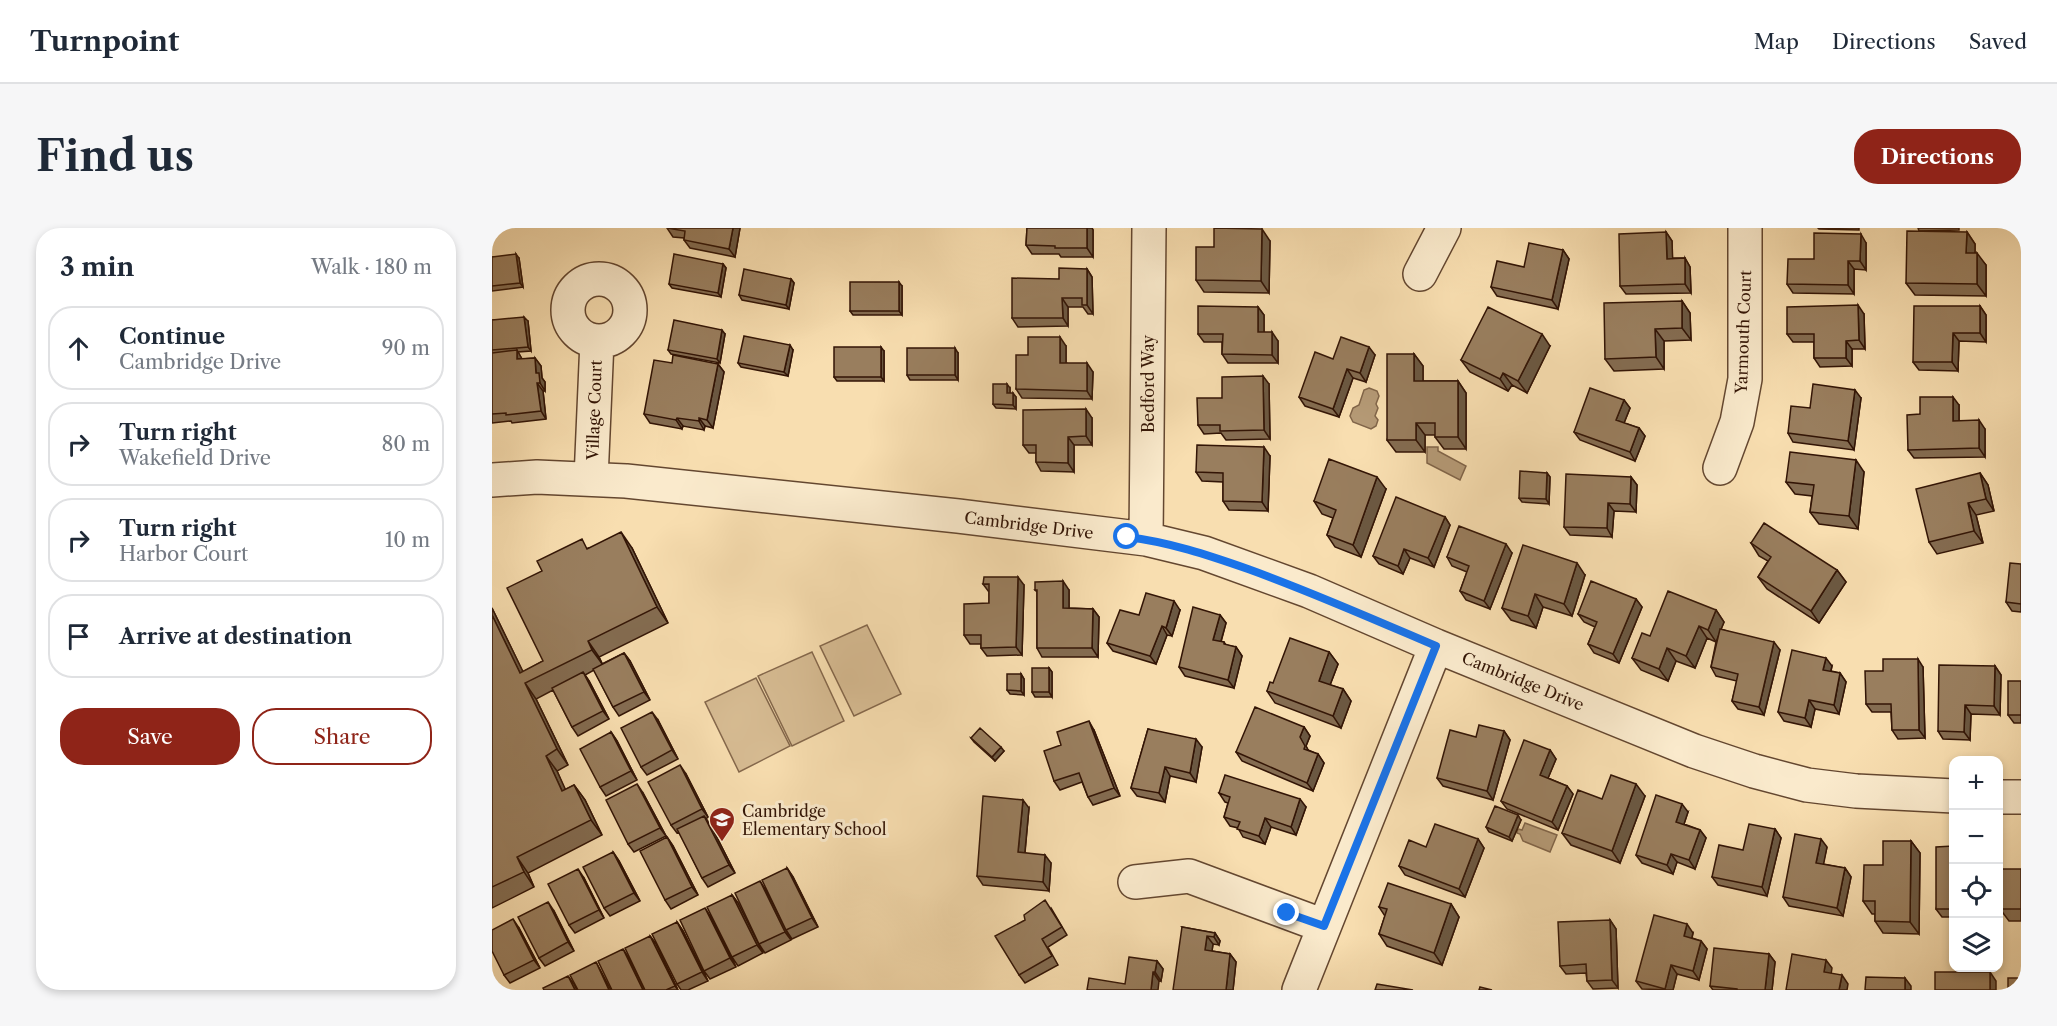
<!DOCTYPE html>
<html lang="en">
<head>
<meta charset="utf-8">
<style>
  :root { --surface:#fff; --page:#f6f6f7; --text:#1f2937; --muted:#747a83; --line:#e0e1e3; --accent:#8f2418 }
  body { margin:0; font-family:"Libre Caslon Text",serif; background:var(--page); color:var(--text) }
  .controls { position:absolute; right:18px; bottom:18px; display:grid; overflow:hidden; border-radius:12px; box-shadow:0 3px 9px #0003 }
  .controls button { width:54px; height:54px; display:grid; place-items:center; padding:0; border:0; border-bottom:2px solid var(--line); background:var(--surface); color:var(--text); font:30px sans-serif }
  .stop { position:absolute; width:18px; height:18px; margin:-14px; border:4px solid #1a73e8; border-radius:50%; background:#fff }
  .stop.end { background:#1a73e8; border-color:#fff; box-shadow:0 2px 6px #0008 }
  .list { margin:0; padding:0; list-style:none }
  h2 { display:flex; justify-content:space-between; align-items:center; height:78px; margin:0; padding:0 24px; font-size:26px }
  h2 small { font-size:20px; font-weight:400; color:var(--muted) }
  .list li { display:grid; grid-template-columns:39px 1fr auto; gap:18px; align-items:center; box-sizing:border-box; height:84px; margin:0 12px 12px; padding:0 12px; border:2px solid var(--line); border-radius:24px }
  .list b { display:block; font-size:22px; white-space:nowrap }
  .list p { margin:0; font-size:20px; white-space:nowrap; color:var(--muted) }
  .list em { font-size:20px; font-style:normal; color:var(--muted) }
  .actions { display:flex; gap:12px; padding:18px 24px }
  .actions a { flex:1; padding:14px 0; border:2px solid var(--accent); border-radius:24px; text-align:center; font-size:21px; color:var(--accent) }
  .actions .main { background:var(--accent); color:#fff }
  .icon { flex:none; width:33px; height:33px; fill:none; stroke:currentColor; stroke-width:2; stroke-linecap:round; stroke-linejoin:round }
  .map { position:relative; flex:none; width:1529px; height:762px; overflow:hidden; border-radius:24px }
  header { display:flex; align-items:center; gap:36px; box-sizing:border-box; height:84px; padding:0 30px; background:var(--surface); border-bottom:2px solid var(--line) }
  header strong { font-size:28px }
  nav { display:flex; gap:33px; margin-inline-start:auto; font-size:21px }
  .intro { display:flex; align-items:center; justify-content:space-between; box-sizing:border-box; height:144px; padding:0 36px }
  h1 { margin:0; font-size:42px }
  .button { padding:15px 27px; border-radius:24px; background:var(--accent); color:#fff; font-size:21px; font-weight:700 }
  main { display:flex; gap:36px; padding:0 36px }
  aside { flex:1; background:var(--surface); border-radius:24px; box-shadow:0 3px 9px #0003 }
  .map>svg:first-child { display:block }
  .green { fill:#d7bc93; stroke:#85684c; stroke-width:1.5 }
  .water { fill:#b59a76; stroke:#816549; stroke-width:1.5 }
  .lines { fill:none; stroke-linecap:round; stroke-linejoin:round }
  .minor-casing { stroke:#644730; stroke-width:36 }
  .minor { stroke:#faeacc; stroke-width:33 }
  .wall { fill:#846c51; stroke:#331506; stroke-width:1.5 }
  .shaded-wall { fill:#6b5842; stroke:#331506; stroke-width:1.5 }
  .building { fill:#997e5e; stroke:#331506; stroke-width:1.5 }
  .route { stroke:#1a73e8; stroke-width:8 }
  .labels { text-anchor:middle; stroke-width:6; stroke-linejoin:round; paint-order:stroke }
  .street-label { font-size:16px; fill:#331506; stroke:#faeacc }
  .poi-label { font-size:16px; fill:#331506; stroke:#faeacc; text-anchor:start }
</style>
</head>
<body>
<header>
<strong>Turnpoint</strong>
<nav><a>Map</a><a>Directions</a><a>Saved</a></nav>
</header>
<div class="intro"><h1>Find us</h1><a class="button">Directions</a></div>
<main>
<aside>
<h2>3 min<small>Walk · 180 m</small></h2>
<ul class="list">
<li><svg class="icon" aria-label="ahead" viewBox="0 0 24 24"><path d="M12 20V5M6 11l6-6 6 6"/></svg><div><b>Continue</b><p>Cambridge Drive</p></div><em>90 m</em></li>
<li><svg class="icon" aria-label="right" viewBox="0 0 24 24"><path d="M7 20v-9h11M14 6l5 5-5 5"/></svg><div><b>Turn right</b><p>Wakefield Drive</p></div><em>80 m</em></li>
<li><svg class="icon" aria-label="right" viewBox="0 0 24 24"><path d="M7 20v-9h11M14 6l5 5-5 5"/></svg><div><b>Turn right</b><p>Harbor Court</p></div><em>10 m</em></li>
<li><svg class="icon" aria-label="arrive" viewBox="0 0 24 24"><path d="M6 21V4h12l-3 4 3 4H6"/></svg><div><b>Arrive at destination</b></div></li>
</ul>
<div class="actions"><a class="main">Save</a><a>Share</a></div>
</aside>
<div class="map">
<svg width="1529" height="762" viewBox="0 0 1529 762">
  <rect width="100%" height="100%" fill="#f8deb0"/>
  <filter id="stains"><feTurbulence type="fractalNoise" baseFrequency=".00333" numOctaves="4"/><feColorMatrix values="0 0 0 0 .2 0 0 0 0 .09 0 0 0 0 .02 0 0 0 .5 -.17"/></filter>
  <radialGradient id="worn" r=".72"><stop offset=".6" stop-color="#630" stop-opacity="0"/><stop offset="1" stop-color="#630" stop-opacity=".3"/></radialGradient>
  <path class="green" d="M375,397l34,69 -47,22 -34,-70z
    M320,424l32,69 -52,25 -34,-70z
    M264,450l34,68 -51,26 -34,-70z"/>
  <path class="water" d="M877,160l8,3 2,5 -3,8 2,4 -3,8 3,4 -2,6 -5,3 -18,-7 -3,-6 3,-8 6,-3 5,-15z
    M935,219h11v4l28,15 -6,14 -33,-17z
    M1033,595l32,12 -7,17 -27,-11 -3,-7 -3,-1 1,-4 4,1z"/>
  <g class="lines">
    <defs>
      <path id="minor" d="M928,46l24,-46
        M76 82a31 31 0 1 1 62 0a31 31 0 1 1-62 0Z
        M1228,240l17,-46 8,-43v-151
        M99,251l6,-138
        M0,252l45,-3 89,4 332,35 188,23 58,14 105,38 127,55 258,105 60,20 53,14 49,6 98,5
        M654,311l3,-311
        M1506,569h23
        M643,654l54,-6 135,50
        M807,762l137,-344"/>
    </defs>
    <use href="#minor" class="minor-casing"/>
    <use href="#minor" class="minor"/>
  </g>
  <path class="wall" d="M175,0h73l-5,29 -45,-9 -6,-8v-2l-11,-1z
    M535,0h65l1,2v27h-32l-2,-3h-27l-6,-9z
    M1326,0h41v2l-40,-1z
    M1426,0h41v2l-40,1z
    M1174,4l6,9v17h13l5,9 1,26 -65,1 -6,-8z
    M1475,4l8,12v9l11,12v31l-71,-1 -9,-12z
    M778,13l-1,52 -65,-1 -8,-12 18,-33z
    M1374,15v27l-12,-1v25l-61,-1 -6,-9 27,-25z
    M1071,22l6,9 -11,50 -61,-13 -6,-9 33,-20z
    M0,29l27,1 4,29 -31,4z
    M231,36l3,4 -5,29 -49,-9 -3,-4z
    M595,41l5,8 1,37h-5l-5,-7h-15v19l-50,1 -6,-9 47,-39z
    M299,51l3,4 -5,26 -47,-9 -3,-5z
    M410,58v29h-49l-3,-4z
    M1190,73l8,12 1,27 -27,1v28l-50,2 -9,-12z
    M1488,78l6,9v27l-27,-1 -1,30 -39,-1 -6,-8z
    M766,79l6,8v17l14,9v22h-50l-6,-9v-12h-18l-6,-8z
    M1372,86l1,35h-13v17l-32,1 -6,-9v-16h-21l-6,-8z
    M0,92l36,1 3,30 -13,1 4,7 13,-1 6,8 1,12 3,4v9h-2l3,28 -34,4 -1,-2 -19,2z
    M233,106l-5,29 -49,-9 -3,-4z
    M574,118v17l27,9 -1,27 -70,-1 -6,-9 12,-34z
    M1058,118l-23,47 -15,-8 -4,6 -38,-19 -9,-12z
    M301,122l-5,26 -47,-9 -3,-4z
    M392,123v30h-47l-3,-4z
    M466,125v27h-48l-3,-5z
    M922,126l9,12v15h35l8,12v56h-22l-9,-12v-2h-10v17h-29l-9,-12z
    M883,127l-9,27 -13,-4 -14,39 -34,-11 -6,-9 34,-38z
    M180,135l46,1 6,8 -11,56 -8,-2 -1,4 -21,-4 -1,3 -32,-6 -6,-9z
    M777,156l1,55 -44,1 -5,-7 -17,1 -6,-9 24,-27z
    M518,160v5l6,4v12l-20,-1 -3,-4z
    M1369,170l-7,52 -61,-8 -5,-9 22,-25z
    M1132,172l6,8 -6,15 15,5 6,8 -10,25 -55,-21 -6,-8z
    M1467,177v16l26,8v28l-71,1 -6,-8 12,-36z
    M600,190v27h-18v27l-33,-1 -5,-9v-9h-7l-6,-8z
    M778,228l-2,55 -39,-1 -6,-9v-19l-21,-1 -6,-9z
    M1372,244l-6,57 -39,-5 -9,-12 2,-16 -17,-2 -9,-12z
    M1055,245l3,4 -1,27 -27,-2 -3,-4z
    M1488,245l8,12 6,26 -18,4 7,28 -46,11 -8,-12z
    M1139,249l6,8 -1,27 -22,-1 -2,26 -42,-2 -6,-8z
    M894,261l-25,68 -26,-10 -8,-12 6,-17 -11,-4 -8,-13z
    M953,289l5,8 -16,42 -24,-9 -7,16 -24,-10 -6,-8z
    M1259,315l86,27 9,12 -27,41 -52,-34 -9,-12 10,-16 -9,-5z
    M96,320h44l36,75 -69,34 3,7 22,-11 6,8 20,39 -31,16 -6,-9 -19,-37 -9,5 4,6 20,38 -31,17 -6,-9 -19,-37 -17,9 32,66 -11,6 8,19 9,-5 11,15 17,35 -74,38 6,14 -42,21v-300l31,64 20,-11z
    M1020,325l-22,56 -24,-9 -6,-9 7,-19 -15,-6 -5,-9z
    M1529,336v48l-9,-1 -6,-9z
    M1093,347l-13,41 -29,-9 -7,21 -25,-8 -9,-12z
    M491,356l41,1 -2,70 -35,1 -6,-8v-4h-11l-6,-9 25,-32v-11z
    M543,362h34v18l24,1 6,8 -1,40h-56l-5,-9v-56z
    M1144,371l6,8 -23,56 -25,-10 -6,-9 7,-17 -11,-5 -6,-8z
    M688,382l-8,26 -5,-1 -11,29 -43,-13 -6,-8 32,-28z
    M1224,382l8,12 -3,7 59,21 -16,65 -26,-6 -6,-8 5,-20 -21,-5 -5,-9 5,-25 -9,-4 -12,30 -19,-7 -8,20 -27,-11 -9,-12 18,-22z
    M728,387l6,8 -5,19h3l2,3 10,2 6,9 -8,32 -49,-12 -6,-9z
    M837,424l9,12 -8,21 13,4 8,12 -10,27 -66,-25 -8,-12 6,-8z
    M1340,438l-1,5 9,2 6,9 -7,32 -24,-5 -4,18 -27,-6 -6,-9z
    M1503,438l6,9 -1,40 -29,-1 -1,26 -27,-1 -5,-8z
    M1431,439l2,71 -27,1 -6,-9 -1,-18h-19l-6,-8 17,-33z
    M557,440l3,4v25h-17l-3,-5z
    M529,446l3,5v16l-14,-1 -3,-4z
    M1529,453v42h-7l-6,-8z
    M166,492l20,39 -31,16 -6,-8z
    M812,499l6,9 -4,10 2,4 10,4 6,9 -11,28 -71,-30 -6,-9z
    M656,501l54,18 -6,35 -26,-6 -5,26 -28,-6 -6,-8z
    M602,502l26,66 -27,9 -5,-8 -6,-15 -22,8 -6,-9 7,-36z
    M1012,503l6,9 -17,60 -50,-14 -6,-8 39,-41z
    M119,504l6,9 20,39 -31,16 -6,-9z
    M479,510l33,13 -9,10 -21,-19z
    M1058,522l6,9 -8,19 19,8 6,8 -15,36 -51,-21 -6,-8z
    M194,546l22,43 -2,2 4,5 25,49 -27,14 -6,-9 -23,-46 -2,1 -6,-8z
    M151,565l23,43 -32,16 -6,-8z
    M727,565l87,14 -10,28 -25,-8 -6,17 -22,-7 -5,-9 -8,-2 -6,-9 4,-14 -3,-1z
    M1153,568l-25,67 -49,-18 -9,-12 40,-34z
    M537,580l-4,45 26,10 -2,28 -66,-6 -6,-9z
    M1196,584l-4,12 16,6 6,8 -11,31 -18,-7 -4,12 -31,-11 -6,-8z
    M1029,592l-9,21 -23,-9 -3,-5z
    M1283,601l6,9 -14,58 -49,-11 -6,-8z
    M175,609l6,9 25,49 -27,14 -6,-9z
    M986,611l6,9 -19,49 -60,-22 -6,-9 27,-19z
    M1419,613l9,12 -1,81 -36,-1 -8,-12v-7h-3l-9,-13 20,-36z
    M1461,618v71h-11l-6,-8z
    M1335,619l-4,17 22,4 6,9 -8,39 -54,-10 -6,-9z
    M121,624l6,9 21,40 -30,15 -6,-8z
    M295,640l6,9 25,50 -26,12 -6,-9z
    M1529,641v52h-12l-9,-12z
    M92,650l20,40 -29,15 -6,-8z
    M274,662l25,50 -26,13 -6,-9z
    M240,667l6,8 25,50 -25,13 -6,-9z
    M959,676l8,13 -17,48 -55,-19 -8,-12 6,-18 -6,-9z
    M559,680l16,27 -19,12 10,18 -33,18 -6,-8z
    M62,683l20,40 -29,15 -6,-8z
    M219,689l25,50 -26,12 -6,-8z
    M1118,692l6,9 2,59 -25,1 -6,-8 -1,-8 -20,1 -6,-8z
    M185,694l6,9 25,50 -20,9h-7l-4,-6z
    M690,699l33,6 5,8 -1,4 -6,-1 -1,7 18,3 6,8 -3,28z
    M27,700l21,40 -30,15 -6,-8z
    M1201,705l-1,5 9,3 6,8 -8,31 -22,-6 -4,16 -31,-1 -6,-8z
    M158,708l6,8 22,46h-33z
    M1277,726l6,8 -3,28h-59l-3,-4z
    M665,733l6,8 -2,12 -36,3z"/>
  <path class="shaded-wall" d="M241,0h7l-5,29 -6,-8z
    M595,0h5l1,2v27l-6,-9z
    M770,1l8,12 -1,52 -8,-12z
    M1174,4l6,9 1,26 -6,-8z
    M1475,4l8,12v21l-9,-12z
    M1369,6l5,9v27l-6,-9z
    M1071,22l6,9 -11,50 -6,-9z
    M1485,25l9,12v31l-9,-12z
    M24,26l3,4 4,29 -3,-4z
    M1193,30l5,9 1,26 -6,-9z
    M1356,33l6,8v25l-6,-9z
    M231,36l3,4 -5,29 -3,-4z
    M595,41l5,8 1,37 -6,-9z
    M299,51l3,4 -5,26 -3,-4z
    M407,54l3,4v29l-3,-4z
    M570,70l6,9v19l-5,-8z
    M1190,73l8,12 1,27 -9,-12z
    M1366,77l6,9 1,35 -6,-9z
    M1488,78l6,9v27l-6,-9z
    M766,79l6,8v25l-6,-8z
    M32,89l4,4 3,30 -3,-4z
    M1163,101l9,12v28l-8,-12z
    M230,102l3,4 -5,29 -3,-4z
    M780,104l6,9v22l-6,-8z
    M1461,105l6,8 -1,30 -6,-9z
    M1050,106l8,12 -23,47 -9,-12z
    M568,109l6,9v26l-6,-9z
    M1354,113l6,8v17l-6,-8z
    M298,117l3,5 -5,26 -4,-4z
    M389,119l3,4v30l-3,-4z
    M877,119l6,8 -9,27 -6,-9z
    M463,120l3,5v27l-3,-5z
    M25,122l5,9h-5z
    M922,126l9,12v27l-9,-12z
    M43,130l6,8 1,12 3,4v9l-5,-8 -4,-10z
    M595,135l6,9 -1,27 -5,-8z
    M226,136l6,8 -11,56 -6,-8z
    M855,141l6,9 -14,39 -6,-8z
    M1011,145l9,12 -4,6 -8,-12z
    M771,148l6,8 1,55 -6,-9z
    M966,153l8,12v56l-8,-12z
    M45,155l6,8 3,28 -5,-8z
    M515,156l3,4v9l-3,-4z
    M1363,162l6,8 -7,52 -6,-9z
    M521,165l3,4v12l-3,-4z
    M1461,169l6,8v24l-6,-8z
    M1132,172l6,8 -8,20 -6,-8z
    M594,181l6,9v27l-6,-9z
    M185,190l6,8 -1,3 -6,-9z
    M207,190l6,8 -1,4 -5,-9z
    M1487,192l6,9v28l-6,-9z
    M924,195l9,12v17l-9,-12z
    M1147,200l6,8 -10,25 -5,-9z
    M576,209l6,8v27l-6,-9z
    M772,219l6,9 -2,55 -6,-9z
    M1364,232l8,12 -6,57 -9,-13z
    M1055,245l3,4 -1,27 -3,-5z
    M1488,245l8,12 6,26 -8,-12z
    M885,249l9,12 -25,68 -8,-12z
    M1139,249l6,8 -1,27 -6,-8z
    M1116,275l6,8 -2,26 -5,-9z
    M1476,275l8,12 7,28 -9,-12z
    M953,289l5,8 -16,42 -6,-9z
    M129,304l11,16 36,75 -11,-16z
    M1014,316l6,9 -22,56 -6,-8z
    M912,321l6,9 -7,16 -5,-8z
    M1085,335l8,12 -13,41 -8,-12z
    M1345,342l9,12 -27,41 -8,-12z
    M526,349l6,8 -2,70 -6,-8z
    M571,353l6,9v27l-6,-9z
    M1043,366l8,13 -7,21 -8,-12z
    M1144,371l6,8 -23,56 -6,-9z
    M682,373l6,9 -8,26 -6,-8z
    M0,380l36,74 -8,-9 -28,-58z
    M601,381l6,8 -1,40 -6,-9z
    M1224,382l8,12 -8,20 -8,-12z
    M728,387l6,8 -7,25 -6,-8z
    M670,398l5,9 -11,29 -6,-8z
    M1207,398l8,12 -12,30 -9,-12z
    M96,413l11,16 4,8 -11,-15z
    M1282,414l6,8 -16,65 -5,-8z
    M744,419l6,9 -8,32 -6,-8z
    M1175,420l9,13 -8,20 -9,-12z
    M837,424l9,12 -11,29 -8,-12z
    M132,425l6,8 20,39 -6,-8z
    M1334,430l6,8 -3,12 -6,-8z
    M1426,431l5,8 2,71 -6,-8z
    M1503,438l6,9 -1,40 -6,-9z
    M557,440l3,4v25l-3,-5z
    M91,444l6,9 20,38 -6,-8z
    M1348,445l6,9 -7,32 -5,-9z
    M529,446l3,5v16l-3,-4z
    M33,455l11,16 32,66 -11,-16z
    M851,461l8,12 -10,27 -8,-12z
    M1317,472l6,9 -4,18 -6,-9z
    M1473,477l6,9 -1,26 -6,-8z
    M160,484l6,8 20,39 -6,-9z
    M597,493l5,9 26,66 -6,-8z
    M812,499l6,9 -4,10 5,9 -7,-6 -4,-12z
    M1012,503l6,9 -17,60 -6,-9z
    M119,504l6,9 20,39 -6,-9z
    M704,511l6,8 -6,35 -6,-9z
    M509,519l3,4 -9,10 -3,-4z
    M1058,522l6,9 -10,24 -6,-8z
    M826,526l6,9 -11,28 -6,-8z
    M54,528l11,15 16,35 -11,-15z
    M188,537l6,9 22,43 -6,-8z
    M673,539l5,9 -5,26 -6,-9z
    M145,556l6,9 23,43 -6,-8z
    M1144,556l9,12 -25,67 -8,-12z
    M82,557l11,15 17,35 -11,-15z
    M1075,558l6,8 -15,36 -6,-8z
    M808,571l6,8 -10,28 -5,-8z
    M531,572l6,8 -5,53 -6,-9z
    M1190,576l6,8 -6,18 -6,-8z
    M1026,587l3,5 -9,21 -3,-4z
    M212,588l6,8 25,49 -6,-8z
    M773,590l6,9 -6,17 -6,-8z
    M1283,601l6,9 -14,58 -5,-9z
    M1208,602l6,8 -11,31 -6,-9z
    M175,609l6,9 25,49 -6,-8z
    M986,611l6,9 -19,49 -6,-8z
    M1329,611l6,8 -5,25 -6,-9z
    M1419,613l9,12 -1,81 -9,-12z
    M121,624l6,9 21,40 -6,-8z
    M1179,626l6,8 -4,12 -6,-9z
    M553,627l6,8 -2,28 -6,-9z
    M25,629l11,16 6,14 -10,-15z
    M295,640l6,9 25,50 -6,-9z
    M1353,640l6,9 -8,39 -6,-8z
    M86,641l6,9 20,40 -5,-8z
    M268,653l6,9 25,50 -6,-8z
    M240,667l6,8 25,50 -6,-8z
    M56,674l6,9 20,40 -6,-9z
    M959,676l8,13 -17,48 -8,-12z
    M213,680l6,9 25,50 -6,-9z
    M21,691l6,9 21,40 -6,-8z
    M1118,692l6,9 2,59 -6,-8z
    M185,694l6,9 25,50 -6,-9z
    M1195,696l6,9 -3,12 -6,-9z
    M723,705l5,8 -1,4 -5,-8z
    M158,708l6,8 22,46 -3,-4z
    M715,708l6,8 -2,14 -6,-8z
    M1209,713l6,8 -8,31 -6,-9z
    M131,721l6,9 16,32h-2z
    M738,726l6,8 -3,28h-7z
    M1277,726l6,8 -3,28h-7z
    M1334,732l6,8 -2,13 -6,-9z
    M665,733l6,8 -2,12 -6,-9z
    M104,734l5,9 10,19h-2z
    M1179,737l6,9 -4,16h-7l-1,-1z
    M661,744l6,9 -1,9h-7z
    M1498,744l6,9v9h-6z
    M1350,747l6,9 -1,6h-8z
    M76,748l6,8 3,6h-2z
    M1413,750l6,8v4h-6z"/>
  <path class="building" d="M175,0h66l-4,21 -45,-9 1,-9z
    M535,0h60v20h-32v-2l-29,-1z
    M722,0l48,1 -1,52 -65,-1v-33h18z
    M1415,3l60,1 -1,21h11v31l-71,-1z
    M1174,4l1,27 18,-1v26l-65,2 -1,-52z
    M1322,5l47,1 -1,27h-12v24l-61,-1 1,-25h26z
    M1037,15l34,7 -11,50 -61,-13 6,-26 27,6z
    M24,26l4,29 -28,3v-29z
    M182,26l49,10 -5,29 -49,-9z
    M567,40l28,1v36h-5v-7h-20l1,20h-51v-40l47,1z
    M252,41l47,10 -5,26 -47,-10z
    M358,54h49v29h-49z
    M1190,73v27l-27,1 1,28 -51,2 -1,-56z
    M1366,77l1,35 -13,1v17h-32v-24h-27v-27z
    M706,78l60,1v25h14v23l-50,-1 1,-20h-25z
    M1422,78h66v27h-27l-1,29h-39z
    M996,79l54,27 -24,47 -15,-8 -3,6 -39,-19z
    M32,89l4,30 -36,3v-30z
    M182,92l48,10 -5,29 -49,-9z
    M252,108l46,9 -6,27 -46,-9z
    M536,109h32v26h27v28l-71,-2v-34h12z
    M849,109l28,10 -9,26 -13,-4 -14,40 -34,-12 16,-45 18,7z
    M342,119h47v30h-47z
    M415,120h48v27h-48z
    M25,122v9l18,-1 1,15h3l1,10h-3l4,28 -35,4v-2l-14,1v-61z
    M895,126h27v27h44v56h-23v-14h-19v17h-29z
    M181,127l45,9 -11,56 -8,-2v3l-22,-3 -1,2 -32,-6 10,-54 18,3z
    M771,148l1,54 -44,1v-6h-22l-1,-27h25v-21z
    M501,156h14v9h6v12l-20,-1z
    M1321,156l42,6 -7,51 -60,-8 3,-27 19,2z
    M1098,160l34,12 -8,20 23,8 -9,24 -56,-20z
    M1428,169h33v24l26,-1v28l-71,2 -1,-35 13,-1z
    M594,181v27l-18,1v26l-32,-1v-17h-13v-35z
    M705,217l67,2 -2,55 -39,-1v-28l-27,-1z
    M1298,224l66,8 -7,56 -39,-4 4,-27 -28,-3z
    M837,231l48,18 -24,68 -26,-10 9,-25 -22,-9z
    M1028,243l27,2 -1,26 -27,-1z
    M1488,245l6,26 -18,4 6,28 -45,11 -13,-53z
    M1074,246l65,3 -1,27 -22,-1 -1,25 -43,-1z
    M904,269l49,20 -17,41 -24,-9 -6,17 -25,-10z
    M1272,295l73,47 -26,41 -53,-34 13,-20 -20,-14z
    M967,298l47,18 -22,57 -24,-10 9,-25 -22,-9z
    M129,304l36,75 -69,34 4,9 -67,33 32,66 -11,7 16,35 12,-6 17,35 -74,37 7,15 -32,15v-272l28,58 23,-12 -36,-73 35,-17 -5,-10 45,-22 5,10z
    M1031,317l54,18 -13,41 -29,-10 -7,22 -26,-8z
    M1518,335l11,1v40l-15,-2z
    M492,349h34l-2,70 -35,1v-13h-17v-31l25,-1v-19h-6z
    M571,353v27l30,1 -1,39h-55v-58h-2v-8z
    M1099,353l45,18 -23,55 -25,-10 9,-22 -19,-8z
    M1176,363l48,19 -8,20 -9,-4 -13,30 -19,-8 -8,21 -27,-11 10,-25 8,3z
    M654,365l28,8 -8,27 -4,-2 -12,30 -43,-13 13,-33 19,5z
    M701,379l27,8 -7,25 11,2v2l12,3 -8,33 -49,-13z
    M1228,401l54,13 -15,65 -27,-6 6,-27 -27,-7z
    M798,410l39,14 -10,29 24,8 -10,27 -66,-25 3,-9 3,1z
    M1300,422l34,8 -3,12 17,3 -6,32 -25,-5 -4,18 -27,-6z
    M132,425l20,39 -31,15 -20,-38z
    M1391,431h35l1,71h-27l-1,-26h-25l-1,-33h18z
    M1447,437l56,1 -1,40 -29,-1 -1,27 -26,-1z
    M540,440h17v24h-17z
    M91,444l20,39 -31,16 -20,-39z
    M515,446h14v17l-14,-1z
    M1516,453h13v34h-13z
    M763,479l49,20 -4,10 5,9 -1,3 14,5 -11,29 -71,-31z
    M160,484l20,38 -31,17 -20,-39z
    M597,493l25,67 -26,9 -9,-24 -25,8 -10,-30 17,-6 -4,-13z
    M987,497l25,6 -17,60 -50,-13 13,-48 26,7z
    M488,500l21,19 -9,10 -21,-19z
    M656,501l48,10 -6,34 -25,-6 -6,26 -28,-5z
    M119,504l20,39 -31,16 -20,-38z
    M1032,512l26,10 -10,25 27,11 -15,36 -51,-21z
    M188,537l22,44 -31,16 -23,-43z
    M733,547l75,24 -9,28 -26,-9 -6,18 -22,-7 3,-7 -16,-5 6,-20 -11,-4z
    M1119,547l25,9 -24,67 -50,-18 16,-43 24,9z
    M145,556l23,44 -32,16 -22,-44z
    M1164,567l26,9 -6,18 24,8 -11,30 -18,-6 -4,11 -31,-10z
    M491,568l40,4 -5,52 27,3 -2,27 -66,-6z
    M1003,578l23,9 -9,22 -23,-10z
    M212,588l25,49 -27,13 -25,-49z
    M943,596l43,15 -19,50 -60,-23 10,-26 17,7z
    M1257,596l26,5 -13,58 -50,-10 7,-32 24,5z
    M1303,606l26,5 -5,24 29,5 -8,40 -54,-11z
    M175,609l25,50 -27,13 -25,-49z
    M1391,613h28l-1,81 -35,-1v-20h-12l1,-36h19z
    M1461,618v63h-17v-62z
    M121,624l21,41 -30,15 -21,-41z
    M295,640l25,50 -26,12 -24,-50z
    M86,641l21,41 -30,15 -21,-41z
    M1508,641h21v40h-21z
    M268,653l25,51 -26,12 -24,-51z
    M896,655l63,21 -17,49 -55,-19 8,-25 -8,-2z
    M240,667l25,50 -25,12 -25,-50z
    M553,672l17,27 -20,12 10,17 -33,19 -24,-39 30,-16 -1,-5z
    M56,674l20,40 -29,16 -21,-41z
    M213,680l25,50 -26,13 -24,-51z
    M1162,687l33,9 -3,12 17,5 -8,30 -22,-6 -6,24 -29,-8z
    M21,691l21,41 -30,15 -12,-24v-21z
    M1118,692l2,60 -25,1 -1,-17 -26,2 -2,-44z
    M185,694l25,50 -25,12 -25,-50z
    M690,699l33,6 -1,4 -7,-1 -2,14 25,4 -4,36h-53z
    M158,708l25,50 -9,4h-21l-20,-42z
    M1222,720l55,6 -4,36h-28v-1l-27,-3z
    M131,721l20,41h-31l-14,-29z
    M1300,726l34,6 -2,12 18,3 -3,15h-53z
    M637,729l28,4 -2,11h-2l-2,18h-64l2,-12 36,6z
    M104,734l13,28h-31l-8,-15z
    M1443,744h55v18h-55z
    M76,748l7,14h-31l-1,-2z
    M1374,749l39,1v12h-40z
    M1516,750h13v12h-13z
    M885,756l36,6h-38z
    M988,759l12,3h-13z"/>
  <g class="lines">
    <path class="route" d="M635,309c42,5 81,18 121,32 64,23 125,50 188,77l-112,280 -37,-13"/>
  </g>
  <defs>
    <symbol id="school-pin" viewBox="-11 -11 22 30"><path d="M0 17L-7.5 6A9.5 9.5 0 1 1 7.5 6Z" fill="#8f2418" stroke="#faeacc"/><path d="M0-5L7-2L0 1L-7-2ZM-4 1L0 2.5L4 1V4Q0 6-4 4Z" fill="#fff"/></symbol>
  </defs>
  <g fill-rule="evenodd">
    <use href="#school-pin" x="215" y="577" width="30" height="40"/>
  </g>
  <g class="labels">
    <g class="street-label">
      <text transform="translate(1251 104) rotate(-88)" y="6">Yarmouth Court</text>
      <text transform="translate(656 156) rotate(-90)" y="6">Bedford Way</text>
      <text transform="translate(102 182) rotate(-88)" y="6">Village Court</text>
      <text transform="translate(537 297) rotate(7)" y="6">Cambridge Drive</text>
      <text transform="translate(1031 453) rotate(22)" y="6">Cambridge Drive</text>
    </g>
    <g class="poi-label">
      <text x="250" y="589">Cambridge<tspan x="250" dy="18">Elementary School</tspan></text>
    </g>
  </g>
  <rect width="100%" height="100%" filter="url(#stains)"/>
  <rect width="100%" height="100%" fill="url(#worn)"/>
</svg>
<div class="controls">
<button>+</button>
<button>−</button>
<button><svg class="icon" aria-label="locate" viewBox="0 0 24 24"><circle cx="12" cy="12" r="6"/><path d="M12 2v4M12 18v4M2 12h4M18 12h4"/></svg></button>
<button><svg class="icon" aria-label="layers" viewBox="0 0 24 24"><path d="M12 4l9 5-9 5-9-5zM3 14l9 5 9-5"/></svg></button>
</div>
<div class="stop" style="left:635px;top:309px"></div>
<div class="stop end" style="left:795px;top:685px"></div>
</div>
</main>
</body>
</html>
